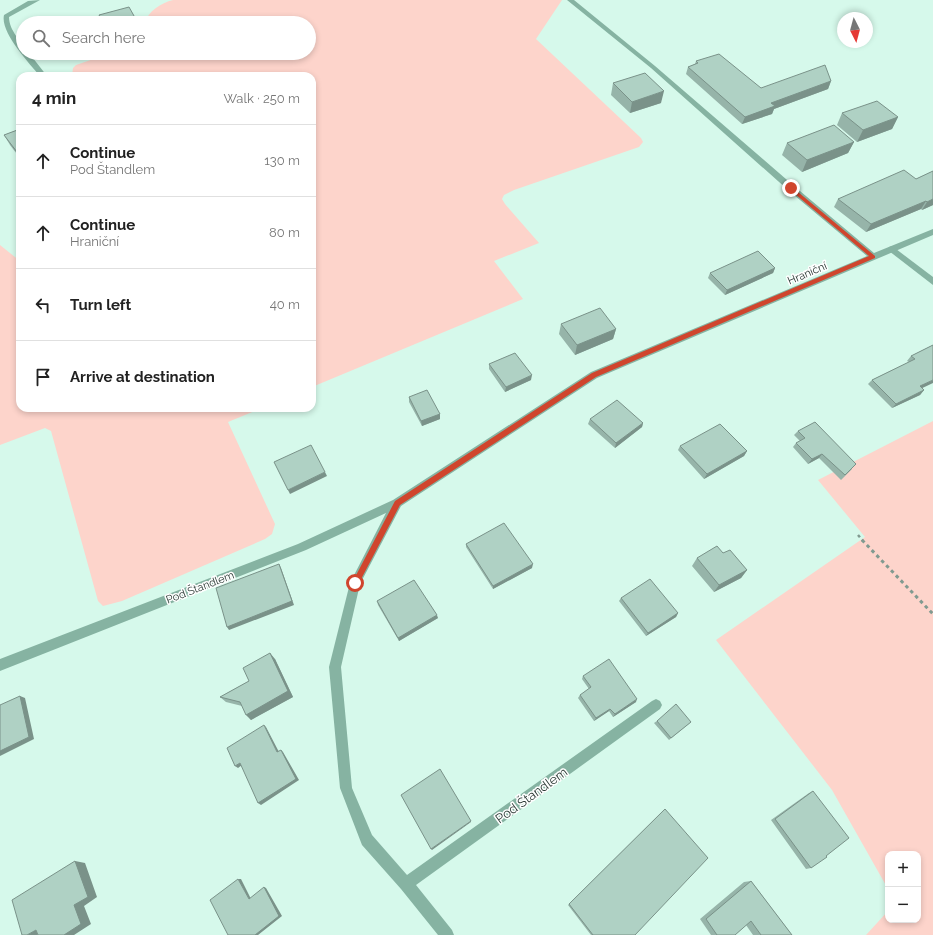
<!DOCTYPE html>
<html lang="en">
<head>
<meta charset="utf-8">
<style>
  :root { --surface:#fff; --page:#f2f2f2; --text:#222; --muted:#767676; --line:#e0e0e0 }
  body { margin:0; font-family:Raleway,sans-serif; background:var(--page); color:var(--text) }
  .controls { position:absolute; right:12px; bottom:12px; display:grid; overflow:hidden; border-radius:8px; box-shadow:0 2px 6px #0003 }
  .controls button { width:36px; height:36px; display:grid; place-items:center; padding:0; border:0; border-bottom:1px solid var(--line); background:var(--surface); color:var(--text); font:20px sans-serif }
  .compass { position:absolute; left:837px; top:12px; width:36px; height:36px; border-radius:50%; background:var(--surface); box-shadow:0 2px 6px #0003; rotate:174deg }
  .stop { position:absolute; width:12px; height:12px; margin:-9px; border:3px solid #d0452d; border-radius:50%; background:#fff }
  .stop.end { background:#d0452d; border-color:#fff; box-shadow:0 1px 4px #0008 }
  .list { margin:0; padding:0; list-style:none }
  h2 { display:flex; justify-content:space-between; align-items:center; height:52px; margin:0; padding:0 16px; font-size:17px }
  h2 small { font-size:13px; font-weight:400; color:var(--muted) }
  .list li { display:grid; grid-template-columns:26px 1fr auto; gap:12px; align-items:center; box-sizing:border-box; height:72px; padding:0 16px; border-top:1px solid var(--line) }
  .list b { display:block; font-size:15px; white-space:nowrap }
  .list p { margin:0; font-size:13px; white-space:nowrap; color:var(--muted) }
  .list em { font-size:13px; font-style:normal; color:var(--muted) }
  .icon { flex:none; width:22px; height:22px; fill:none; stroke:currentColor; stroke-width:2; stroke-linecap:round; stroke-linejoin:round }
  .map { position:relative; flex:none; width:933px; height:935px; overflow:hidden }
  .search { position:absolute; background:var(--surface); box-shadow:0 2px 6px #0003; left:16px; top:16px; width:300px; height:44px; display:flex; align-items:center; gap:10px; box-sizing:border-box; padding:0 14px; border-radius:22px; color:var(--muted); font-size:15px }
  .panel { position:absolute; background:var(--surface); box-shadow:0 2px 6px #0003; left:16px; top:72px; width:300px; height:340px; border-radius:12px }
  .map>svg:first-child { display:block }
  .green { fill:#fdd4cb }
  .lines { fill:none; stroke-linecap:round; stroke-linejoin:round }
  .path-far1 { stroke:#819a90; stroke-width:2.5; stroke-dasharray:3 3; stroke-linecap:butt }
  .path { stroke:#819a90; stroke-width:3; stroke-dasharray:3.5 3.5; stroke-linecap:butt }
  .lane { fill:#86b3a2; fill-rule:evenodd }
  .street { fill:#86b3a2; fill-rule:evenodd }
  .wall { fill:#96b4a9 }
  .shaded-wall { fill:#7a9289 }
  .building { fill:#afd1c4; stroke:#7a9289 }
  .route { fill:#d0452d }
  .labels { text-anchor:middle; stroke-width:3; stroke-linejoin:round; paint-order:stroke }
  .street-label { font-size:11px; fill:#2d3b36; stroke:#fff }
  .near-street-label { font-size:13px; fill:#2d3b36; stroke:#fff }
</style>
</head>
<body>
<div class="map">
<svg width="933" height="935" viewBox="0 0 933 935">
  <rect width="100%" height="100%" fill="#d6f9eb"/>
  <path class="green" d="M173,0h389l-26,39 105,99 2,4 -4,5 -125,43 -10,5 -2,4 3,5 34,39 -45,18 29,38 -211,88v-311h-240l1,-8 3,-3 35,-12h198v-30h-164c3,-12 16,-20 28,-23z
    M0,245l20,16v147h242l-34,14 47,102 -3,10 -7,5 -143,62 -19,5 -5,-5 -47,-170 -6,-3 -45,17z
    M933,421v514h-67l22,-24v9h30v-66h-30v35l-56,-99 -116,-150 149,-103 -47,-57z"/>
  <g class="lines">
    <path class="path-far1" d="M858,535l5,6"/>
    <path class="path" d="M862,540l71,74"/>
    <path class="lane" d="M892,246l41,31v8l-44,-34 -1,-2 1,-2z"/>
    <path class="street" d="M40,0l-31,17c0,15 14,23 14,36h6l18,23h-7c-11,-13 -40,-44 -36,-61l24,-14z
      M567,0h7l81,66 139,120 80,67 59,-24v6l-336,143 -196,128 -41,78 -19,83 11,121 20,47 35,40 245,-174 4,-2 4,2 2,4 -2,4 -244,176 36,45 2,5h-16l-37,-46 -39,-44 -22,-57 -11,-121 21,-84 36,-70 -80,37 -306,121v-12l298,-115 95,-44 198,-128 276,-116 -79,-66 -137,-122z"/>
  </g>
  <path class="wall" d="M696,61l65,27 70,-7 -3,8 -54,20 -2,5 -30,10 -56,-50 2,-7 7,-3z
    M613,83l48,20 -31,10 -19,-18z
    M842,113l56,4 -6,12 -35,13 -20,-17z
    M20,129v29l-10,-13 -6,-10z
    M854,142l-6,11 -46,19 -20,-17 5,-12z
    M933,171v34l-11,5 -1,-1 -55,23 -32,-25 4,-8 78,-20z
    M775,268l-2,5 -48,22 -17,-17 2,-5z
    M561,324l55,5 -3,10 -38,16 -16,-21z
    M933,345l-11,43 2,2 -4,5 -28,13 -24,-24 4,-4 37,-18 -2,-1 4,-5z
    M489,364l42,16 -26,12 -16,-23z
    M409,397l31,17v5l-18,7 -13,-24z
    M590,419l53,4 -1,4 -27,21 -27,-24z
    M798,431l54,38 -11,11 -22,-22 -11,6 -15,-17 3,-4 4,-2 -6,-6z
    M680,446l67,5 -3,5 -40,23 -26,-29z
    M466,544l66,24 -39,21 -27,-42z
    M723,553l24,17 -6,8 -27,14 -22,-26 5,-8z
    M621,598l57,15 -2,4 -30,19 -27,-35z
    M377,601l61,17 -39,23 -21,-36z
    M275,659l18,38 -42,23 -9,-14 -16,-4 -6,-5 29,-16z
    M583,676l53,26 -23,15 -4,-6 -15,10 -16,-23 2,-3 9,-6 -7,-10z
    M657,721l34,1 -22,18 -15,-17z
    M813,791l13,65 -15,12 -5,1 -35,-49 38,-27z
    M665,809l-30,126h-44l-23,-30 95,-94z
    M751,881l41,54h-39l-7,-10 -11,10h-24l-11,-16 44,-37z"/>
  <path class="shaded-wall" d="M66,53h27l-24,7z
    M831,81l-3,8 -54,20 -2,5 -30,10 3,-7 26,-14z
    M664,91l-3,12 -31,10 2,-11z
    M898,117l-6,12 -35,13 6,-12z
    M854,142l-6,11 -46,19 5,-12z
    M933,199v6l-11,5 5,-8z
    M926,201l-5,8 -55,23 5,-8z
    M775,268l-2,5 -48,22 2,-5z
    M616,329l-3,10 -38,16 2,-10z
    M532,375l-1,5 -26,12 1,-5z
    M933,380v3l-17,8 4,-5z
    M924,390l-4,5 -28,13 4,-4z
    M440,414v5l-18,7 -1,-5z
    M643,423l-1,4 -27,21 1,-5z
    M747,451l-3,5 -40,23 3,-5z
    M822,454l-3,4 -11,6 4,-5z
    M325,472l2,4 -37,18 -2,-4z
    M279,564l2,4 13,37 -65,25 -2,-3z
    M533,564l-1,4 -39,21v-3z
    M747,570l-6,8 -27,14 5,-7z
    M678,613l-2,4 -30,19 2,-3z
    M437,615l1,3 -39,23 -1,-3z
    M270,653l5,6 18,38 -42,23 -5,-5z
    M20,696l5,2 9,41 -34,17v-5z
    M637,699l-1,3 -23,15 2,-3z
    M610,709l-1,2 -15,10 2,-3z
    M264,725l2,2 14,27 -3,-2z
    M281,750l2,2 16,28 -38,25 -3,-2z
    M240,763l2,2 -4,3 -3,-2z
    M471,821v1l-39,28 -1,-1z
    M75,861l10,2 12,34 -13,9 7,18 -17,11h-10l10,-30z
    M238,879h3l10,20h-2z
    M264,887l2,1 16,28 -24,19h-3z
    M36,930l2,5h-11z"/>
  <path class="building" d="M129,7l9,16h-62l24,-6 -1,-2z
    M719,54l42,34 64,-23 6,16 -60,22 4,3 -30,11 -57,-50 10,-4 -2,-2z
    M645,73l19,18 -32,11 -19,-19z
    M877,101l21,16 -35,13 -21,-17z
    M834,125l20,17 -47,18 -20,-17z
    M20,129v27l-16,-21z
    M904,170l12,9 17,-8v28l-6,3 -1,-1 -55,23 -33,-25z
    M758,251l17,17 -48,22 -17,-17z
    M600,308l16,21 -39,16 -16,-21z
    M933,345v35l-13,6 4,4 -28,14 -24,-24 43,-21 -4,-3z
    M515,353l17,22 -26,12 -17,-23z
    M427,390l13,24 -19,7 -12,-24z
    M617,400l26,23 -27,20 -26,-24z
    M815,422l41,42 -11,11 -23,-21 -10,5 -16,-16 9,-5 -7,-7z
    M720,424l27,27 -40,23 -27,-28z
    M311,445l14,27 -37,18 -14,-28z
    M504,523l29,41 -40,22 -27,-42z
    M717,546l6,7 7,-3 17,20 -28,15 -22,-27z
    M279,564l13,37 -65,26 -11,-39z
    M650,579l28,34 -30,20 -27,-35z
    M414,580l23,35 -39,23 -21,-37z
    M270,653l18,38 -42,24 -6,-13 -20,-5 29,-16 -6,-13z
    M609,659l28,40 -22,15 -5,-5 -14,9 -16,-23 11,-8 -8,-11z
    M20,696l9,41 -29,14v-46z
    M676,704l15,18 -20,16 -14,-17z
    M264,725l13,27 4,-2 15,29 -38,24 -18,-40 -5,3 -8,-18z
    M440,769l31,52 -40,28 -30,-54z
    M813,791l36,47 -23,18 1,1 -16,11 -36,-49z
    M665,809l43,49 -73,77h-42l-24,-31z
    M75,861l13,36 -14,8 7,19 -17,11h-26l-2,-5 -9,5h-5l-10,-35z
    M238,879l11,20 15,-12 15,29 -24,19h-27l-18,-35z
    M751,881l41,54h-31l-10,-14 -16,14h-18l-11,-16z"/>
  <path class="route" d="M789,187h3l83,69v2l-279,119 -196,128 -42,80h-5v-4l42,-80 197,-128 277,-117 -80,-67z"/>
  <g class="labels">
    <g class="street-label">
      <text transform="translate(807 273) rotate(-23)" y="4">Hraniční</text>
      <text transform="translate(200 587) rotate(-21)" y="4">Pod Štandlem</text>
    </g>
    <g class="near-street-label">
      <text transform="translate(531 795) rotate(-36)" y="5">Pod Štandlem</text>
    </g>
  </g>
</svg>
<div class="controls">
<button>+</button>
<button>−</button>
</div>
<svg class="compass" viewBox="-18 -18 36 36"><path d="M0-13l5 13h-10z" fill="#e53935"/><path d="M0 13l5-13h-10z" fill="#767676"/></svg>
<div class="stop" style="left:355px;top:583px"></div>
<div class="stop end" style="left:791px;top:188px"></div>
<div class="search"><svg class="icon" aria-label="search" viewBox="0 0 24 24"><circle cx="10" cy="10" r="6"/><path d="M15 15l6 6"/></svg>Search here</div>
<section class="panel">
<h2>4 min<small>Walk · 250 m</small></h2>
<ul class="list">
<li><svg class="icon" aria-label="ahead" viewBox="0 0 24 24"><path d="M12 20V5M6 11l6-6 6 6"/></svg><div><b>Continue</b><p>Pod Štandlem</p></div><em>130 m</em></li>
<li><svg class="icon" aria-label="ahead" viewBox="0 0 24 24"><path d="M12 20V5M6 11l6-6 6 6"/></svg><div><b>Continue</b><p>Hraniční</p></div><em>80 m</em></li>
<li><svg class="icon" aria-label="left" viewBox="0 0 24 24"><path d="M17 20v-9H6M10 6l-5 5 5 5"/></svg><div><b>Turn left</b></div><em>40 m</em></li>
<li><svg class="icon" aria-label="arrive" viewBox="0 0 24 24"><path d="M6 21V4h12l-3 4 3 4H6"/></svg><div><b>Arrive at destination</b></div></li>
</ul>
</section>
</div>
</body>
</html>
